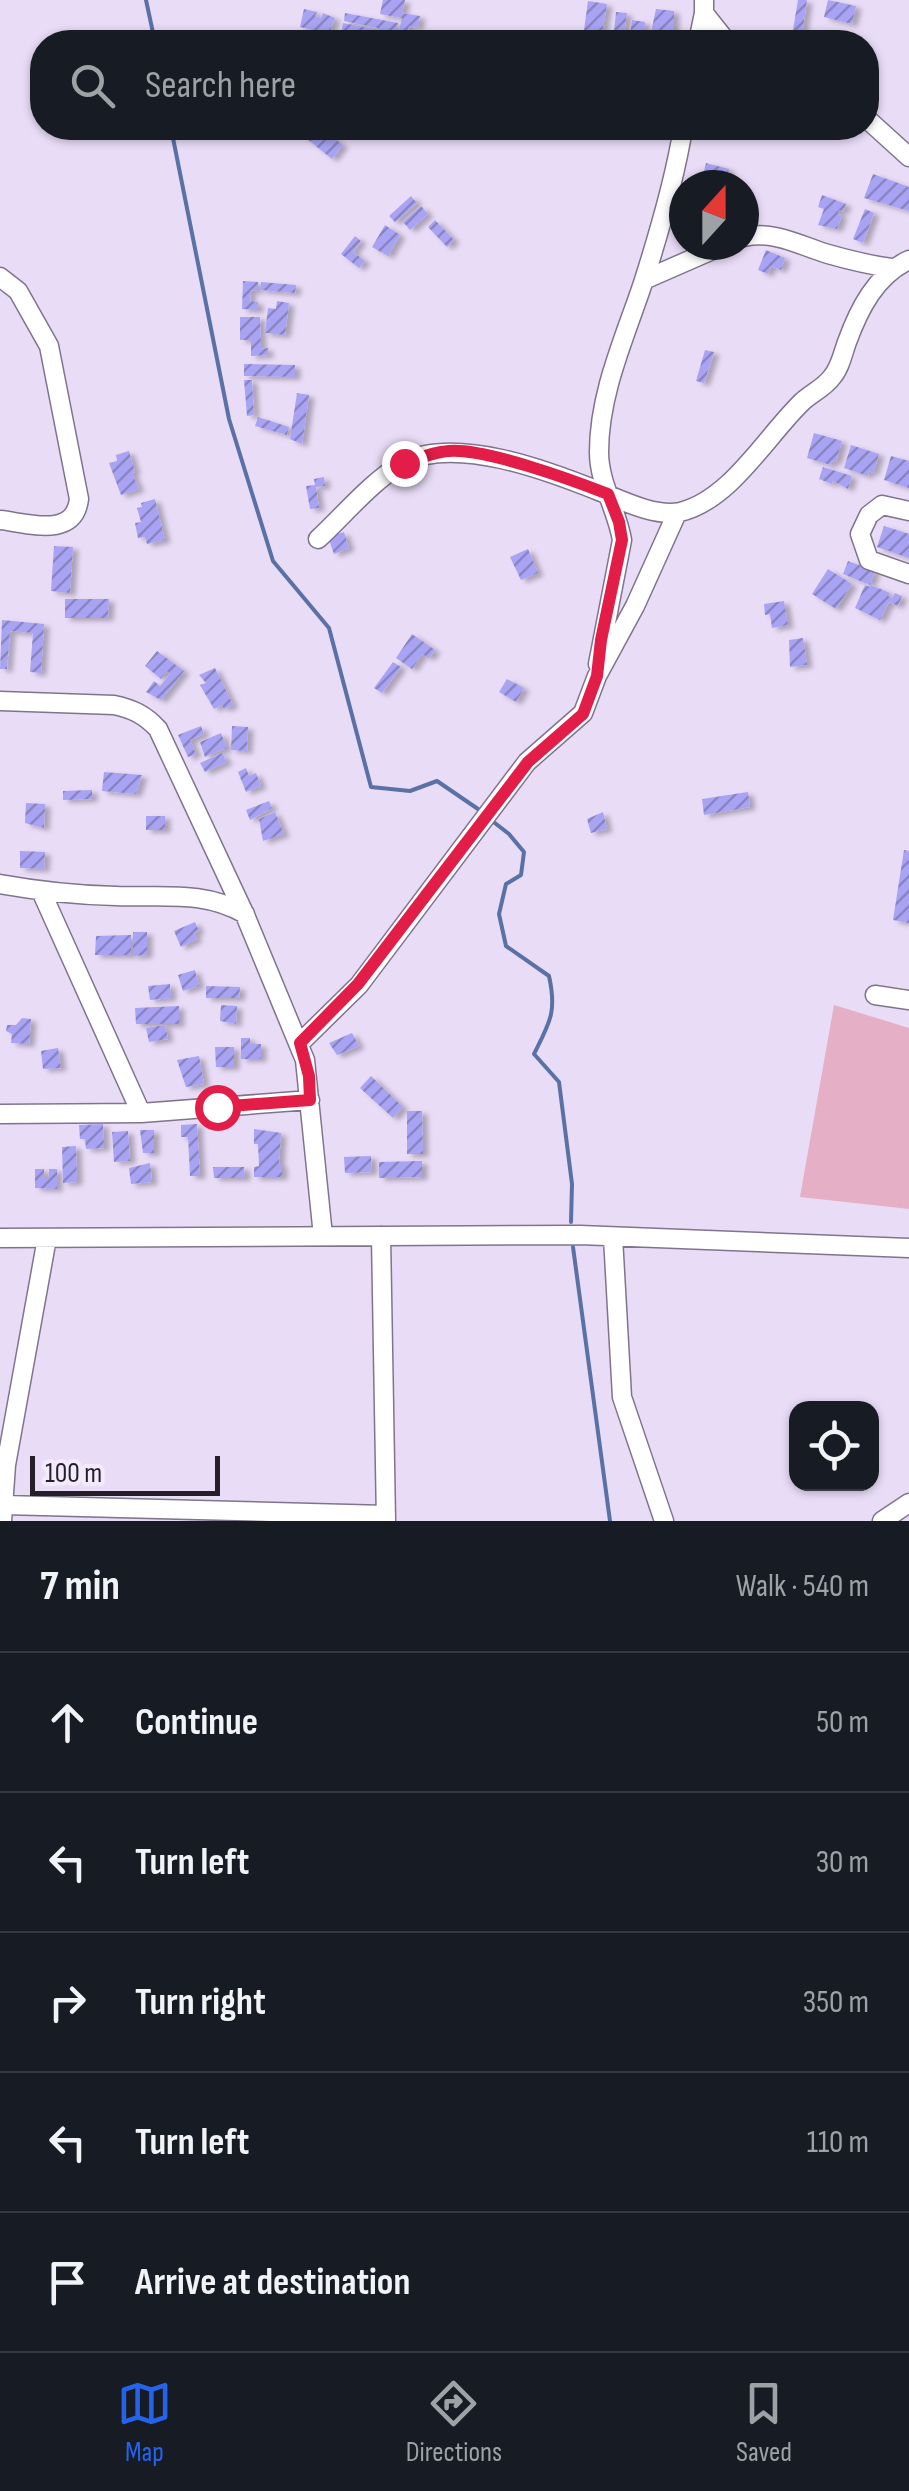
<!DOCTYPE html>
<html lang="en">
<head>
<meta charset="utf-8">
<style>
  :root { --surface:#171b24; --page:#20242c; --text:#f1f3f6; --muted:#9ea1a6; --line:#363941; --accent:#2563eb }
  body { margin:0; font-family:"Sofia Sans Condensed",sans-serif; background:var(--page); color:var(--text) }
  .controls { position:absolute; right:30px; bottom:30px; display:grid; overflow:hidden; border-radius:20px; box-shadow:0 2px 8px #0004 }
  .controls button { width:90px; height:90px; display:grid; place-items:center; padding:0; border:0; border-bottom:2px solid var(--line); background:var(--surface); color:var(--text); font:50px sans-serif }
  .compass { position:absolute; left:669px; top:170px; width:90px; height:90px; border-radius:50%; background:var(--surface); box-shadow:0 2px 8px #0004; rotate:21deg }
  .scale { position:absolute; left:30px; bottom:25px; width:190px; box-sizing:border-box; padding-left:10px; border:5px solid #241f29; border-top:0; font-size:28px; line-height:35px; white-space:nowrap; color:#241f29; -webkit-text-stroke:8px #f3ebfc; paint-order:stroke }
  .stop { position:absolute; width:30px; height:30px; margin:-22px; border:8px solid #e11d48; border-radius:50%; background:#fff }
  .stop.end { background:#e11d48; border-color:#fff; box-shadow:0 2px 10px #0008 }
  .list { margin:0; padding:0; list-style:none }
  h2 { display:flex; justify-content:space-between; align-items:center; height:130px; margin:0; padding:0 40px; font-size:42px }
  h2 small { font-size:32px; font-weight:400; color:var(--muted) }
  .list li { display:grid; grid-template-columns:65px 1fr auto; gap:30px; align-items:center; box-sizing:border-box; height:140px; padding:0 40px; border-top:2px solid var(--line) }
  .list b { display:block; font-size:38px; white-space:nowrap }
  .list em { font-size:32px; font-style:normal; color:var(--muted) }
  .icon { flex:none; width:55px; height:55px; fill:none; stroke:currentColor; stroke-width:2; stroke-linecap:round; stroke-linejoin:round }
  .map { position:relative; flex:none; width:909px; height:1521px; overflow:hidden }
  .search { position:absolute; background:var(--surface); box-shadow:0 2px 8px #0004; left:30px; right:30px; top:30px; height:110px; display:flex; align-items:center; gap:25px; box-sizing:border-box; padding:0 35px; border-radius:40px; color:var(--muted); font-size:38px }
  .sheet { height:830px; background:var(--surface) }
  nav { display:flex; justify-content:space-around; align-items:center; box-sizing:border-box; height:140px; border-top:2px solid var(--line); background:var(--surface); font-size:28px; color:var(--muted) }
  nav a { display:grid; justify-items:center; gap:5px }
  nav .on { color:var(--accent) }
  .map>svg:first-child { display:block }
  .garden { fill:#e5afc6 }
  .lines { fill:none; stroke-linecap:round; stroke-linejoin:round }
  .stream { stroke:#5a71a6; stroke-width:4 }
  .building { fill:url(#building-hatch); filter:url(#shadow) }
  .minor-casing { stroke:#80748c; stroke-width:21 }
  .minor { stroke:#fff; stroke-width:18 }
  .route { stroke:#e11d48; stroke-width:12 }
</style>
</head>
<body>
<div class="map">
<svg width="909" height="1521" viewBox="0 0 909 1521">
  <defs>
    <pattern id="building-hatch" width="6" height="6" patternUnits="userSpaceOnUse" patternTransform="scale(2.5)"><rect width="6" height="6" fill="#a8a4f3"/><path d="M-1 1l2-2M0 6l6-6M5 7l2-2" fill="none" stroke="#8985c5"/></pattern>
    <filter id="shadow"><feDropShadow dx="5.5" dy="3" stdDeviation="2.5" flood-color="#0004"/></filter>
  </defs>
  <rect width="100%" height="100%" fill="#e9dcf7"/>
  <path class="garden" d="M834,1005l75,23v181l-109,-12z"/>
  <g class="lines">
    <path class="stream" d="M146,0l9,42
      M171,128l58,291 44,142 56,67 42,159 39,4 27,-10 41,28
      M491,820l18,14 15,18 -3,23 -15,9 -7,30 7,32 43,30c8,36 1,46 -15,78l25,28 13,102 -1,38
      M573,1247l37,274"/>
  </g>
  <path class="building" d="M383,0h22l-3,13 18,3 -2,12 -9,-2 -3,16h-10l6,-24 -22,-4z
    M798,0h9l-6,42h-10z
    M828,0l28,6 -4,18 -28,-7z
    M588,1l19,3 -5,29 -18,-3z
    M304,9l13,3 -2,4 6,2 2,-5 12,5 -6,16 -29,-7z
    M656,9l18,2v31h-17v-4l-7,-1z
    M616,12l11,1 -4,28 -10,-1z
    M345,13l53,10 -4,19h-19l3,-14 -34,-7z
    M632,20l13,2 -2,20h-14z
    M343,23l32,6 -3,13 -32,-3z
    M306,128h14l23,17 -11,14 -31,-25z
    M706,163l23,6 -4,16 -23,-6z
    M873,174l36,13v24l-45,-13z
    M822,195l24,9 -3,8 -4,-2 -1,4 4,1 -5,14 -19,-4 6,-16 -6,-2z
    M411,196l6,7 -22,19 -6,-6z
    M421,206l7,8 -18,16 -7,-8z
    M865,209l9,4 -11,30 -10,-4z
    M435,220l19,20 -7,7 -19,-20z
    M385,225l15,10 -12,21 -16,-9z
    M355,236l6,5 -8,11 12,9 -6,7 -18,-14z
    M766,250l19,8 -4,12 -10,-4 -3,8 -10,-4z
    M243,281l15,1v9l-7,-1 -1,11 8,1v8l-16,-1z
    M261,282l35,3 -1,8 -35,-3z
    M277,301l12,2 -4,32 -20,-2 3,-25 8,1z
    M240,317h20l1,32 7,-1v7l-17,1v-16h-11z
    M705,350l9,2 -10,31 -8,-2z
    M244,364l51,1v12l-51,-1z
    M244,380h8l2,35 -7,1z
    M297,393l12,2 -7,49 -12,-5z
    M258,417l31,10 -2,8 -32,-9z
    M814,433l28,8 -6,21 -4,-1 -1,4 -24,-7z
    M851,445l28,9 -6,19 -4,-2 -1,5 -24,-8z
    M129,451l6,21 -3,1 7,16 -18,6 -12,-32 8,-2 -1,-6z
    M891,456l18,5v27l-25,-8z
    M823,467l29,9 -4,13 -15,-8 -1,3 -13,-5z
    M324,477l1,9 -9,1 3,21 -9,1 -4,-23 9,-1 -1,-6z
    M155,499l10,41 -18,4 -2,-7 -7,1 -3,-15 6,-1 -4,-14 5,-1 -1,-4z
    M884,526l25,8v24l-32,-11z
    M344,532l5,16 -15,6 -6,-17z
    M54,546l19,1 -3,46 -19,-2z
    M528,549l10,24 -17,7 -11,-23z
    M848,561l27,10 -5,14 -27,-11z
    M828,569l24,15 -16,25 -24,-15z
    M865,585l5,2 1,-2 19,8 -2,3 4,2 3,-5 7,3 -4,10 -9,-4 -9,18 -25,-12z
    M65,599h44l-1,19h-43z
    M784,601l4,24 -16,3 -2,-14 -5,1 -1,-11z
    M2,620l42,4 -3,49 -11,-1 3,-39 -23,-2 -3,38h-7z
    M412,634l23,16 -6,8 -7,-4 -10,15 -16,-11z
    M803,638l4,27 -17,2 -1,-27z
    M157,651l27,20 -23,29 -15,-8 8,-11 6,5 10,-12 -3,-3 -6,8 -16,-13z
    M393,662l8,5 -19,26 -8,-5z
    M215,668l18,37 -9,4 -2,-4 -8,4 -14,-24 6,-2 -7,-8z
    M507,679l17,9 -8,14 -17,-10z
    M201,726l3,8 -14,6 6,14 -8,3 -10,-22z
    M232,726l16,1 -1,24 -16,-1z
    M221,733l6,15 -22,9 -5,-15z
    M222,753l5,9 -22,10 -5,-9z
    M246,768l3,8 7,-3 5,13 -15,6 -8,-20z
    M104,772l38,3 -6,19 -34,-3z
    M92,790v9l-29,1v-9z
    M748,792l2,15 -46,8 -2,-16z
    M269,801l3,7 -22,12 -4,-10z
    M26,803l19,1 -1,24 -19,-5z
    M275,812l9,22 -21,7 -4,-22z
    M603,812l4,17 -16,4 -4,-14z
    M146,816h19v14h-19z
    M904,850l5,1v72l-16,-3z
    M20,851l25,1 -1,17 -24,-1z
    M195,922l4,9 -5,2 3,6 -16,8 -7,-16z
    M133,932h14v23l-14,1z
    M131,935v20h-36l1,-19z
    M195,970l4,16 -16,5 -5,-16z
    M170,984l1,14 -21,2 -2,-14z
    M206,986l34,1 -1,11h-33z
    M221,1005l16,1 -1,18 -16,-3z
    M179,1006v18h-43l-1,-16z
    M22,1018l9,1 -2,25 -18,-1 1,-9 -6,-3 1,-6h9z
    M165,1025l3,14 -19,3 -3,-14z
    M352,1033l7,13 -22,9 -8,-12z
    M241,1038h9v6h11v15h-20z
    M215,1047h19v20h-18z
    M58,1048l3,20 -18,1 -2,-18z
    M199,1056l5,28 -18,3 -9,-27z
    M371,1076l32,31 -10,11 -33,-30z
    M407,1111h15l1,43h-16z
    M103,1124l1,24 -18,1 -1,-10h-5l-1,-14z
    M197,1124l3,52h-10l-2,-39h-7v-12z
    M254,1129l27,4 -2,31h3v13h-28v-10l5,-1 -1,-22h-4z
    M140,1130h14v23h-11z
    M128,1131l2,30 -16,1 -2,-30z
    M76,1146l1,36 -14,1 -1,-36z
    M371,1156l1,16 -27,1 -1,-16z
    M422,1161v16l-43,1v-16z
    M150,1163l2,19 -21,2 -2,-16z
    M213,1167h31l1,11h-31z
    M35,1169h9v8h5v-8h8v20l-22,-1z"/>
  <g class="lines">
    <defs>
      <path id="minor" d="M704,0v13l23,29
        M698,42l6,-29
        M866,118l43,39
        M744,237c30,-7 57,9 84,17 21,6 42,11 63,14
        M0,277l18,14 31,55 30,153c-5,40 -51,24 -79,21
        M644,280l80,-35
        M909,511l-27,-6 -13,10 -9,19 9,26 40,14
        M318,539c26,-24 54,-58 85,-76 52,-28 146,8 198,29 22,9 55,25 79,20 51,-12 87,-77 123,-111 9,-8 22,-14 29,-24 8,-9 11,-24 15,-35 12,-33 29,-67 62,-82
        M598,664l24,-124c-5,-30 -23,-57 -23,-88 0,-59 26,-115 44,-169 16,-50 32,-104 40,-155
        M0,701l114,4c19,4 31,10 44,24l87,186 60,145 18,176
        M0,884c39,7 77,11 116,12 47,2 87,-6 129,18
        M41,891l100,222
        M875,995l34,5
        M300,1043l59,-58 168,-223 56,-49 14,-37 38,-70 42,-93
        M0,1114l141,-1 169,-13
        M381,1236l5,285
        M613,1237l9,160 42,124
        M0,1238l580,-3 329,13
        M4,1505l382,10
        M2,1521l4,-56 41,-227
        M882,1521l27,-18"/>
    </defs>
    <use href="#minor" class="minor-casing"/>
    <use href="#minor" class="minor"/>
  </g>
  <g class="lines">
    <path class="route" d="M217,1107l93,-7 -1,-24 -9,-33 58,-59 170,-222 55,-48 14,-38 4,-36 21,-100 -3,-18 -11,-28c-36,-14 -123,-46 -159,-43 -15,1 -31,7 -45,12"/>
  </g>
</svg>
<div class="controls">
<button><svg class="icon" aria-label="locate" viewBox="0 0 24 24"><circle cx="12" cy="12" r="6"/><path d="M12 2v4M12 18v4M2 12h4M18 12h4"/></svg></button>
</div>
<svg class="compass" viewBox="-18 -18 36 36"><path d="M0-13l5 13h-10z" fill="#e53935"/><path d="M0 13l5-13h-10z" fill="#9ea1a6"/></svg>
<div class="scale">100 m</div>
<div class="stop" style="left:217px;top:1107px"></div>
<div class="stop end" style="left:404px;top:463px"></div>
<div class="search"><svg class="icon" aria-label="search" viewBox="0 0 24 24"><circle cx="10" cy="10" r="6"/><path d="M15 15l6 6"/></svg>Search here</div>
</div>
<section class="sheet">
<h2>7 min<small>Walk · 540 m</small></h2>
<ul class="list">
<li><svg class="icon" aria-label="ahead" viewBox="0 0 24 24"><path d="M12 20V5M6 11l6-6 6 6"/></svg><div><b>Continue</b></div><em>50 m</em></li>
<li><svg class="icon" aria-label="left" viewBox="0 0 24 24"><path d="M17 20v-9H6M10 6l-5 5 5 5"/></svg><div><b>Turn left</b></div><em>30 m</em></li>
<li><svg class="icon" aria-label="right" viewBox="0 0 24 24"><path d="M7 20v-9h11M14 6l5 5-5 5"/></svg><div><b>Turn right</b></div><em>350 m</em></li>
<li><svg class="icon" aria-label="left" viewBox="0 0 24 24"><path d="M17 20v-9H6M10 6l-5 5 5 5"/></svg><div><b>Turn left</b></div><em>110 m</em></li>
<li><svg class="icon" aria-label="arrive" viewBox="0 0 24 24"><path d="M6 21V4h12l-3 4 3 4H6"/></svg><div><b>Arrive at destination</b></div></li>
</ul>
</section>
<nav>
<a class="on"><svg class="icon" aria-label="map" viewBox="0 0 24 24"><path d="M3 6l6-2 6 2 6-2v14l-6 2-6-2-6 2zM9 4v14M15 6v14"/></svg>Map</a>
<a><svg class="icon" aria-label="directions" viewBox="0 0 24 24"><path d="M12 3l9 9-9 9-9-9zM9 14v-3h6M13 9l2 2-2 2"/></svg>Directions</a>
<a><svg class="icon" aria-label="saved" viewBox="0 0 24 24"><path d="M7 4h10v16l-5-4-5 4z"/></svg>Saved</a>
</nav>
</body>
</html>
